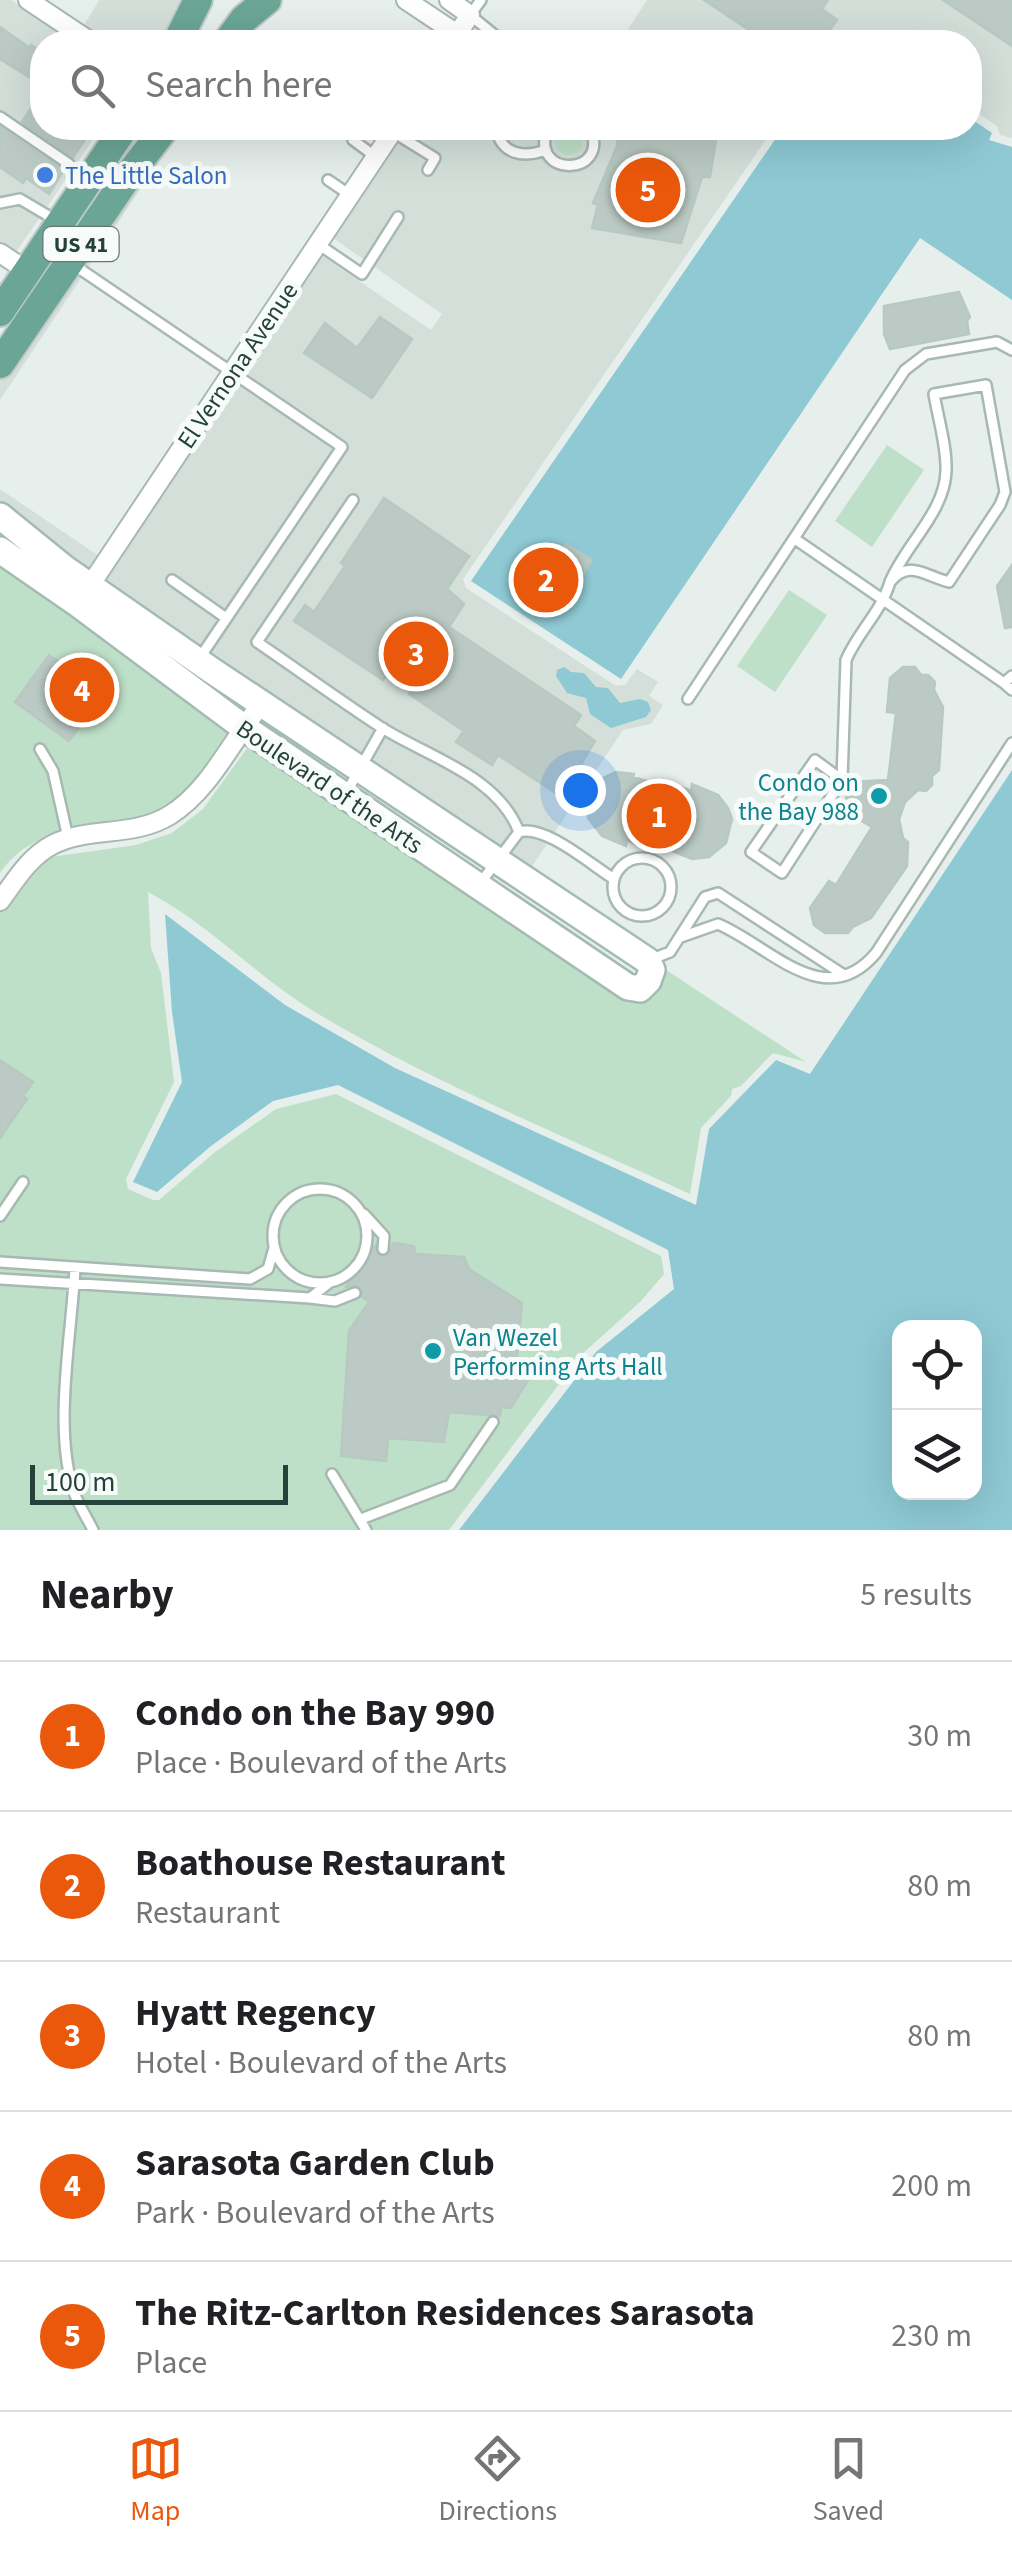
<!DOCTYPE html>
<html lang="en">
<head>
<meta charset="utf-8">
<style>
  :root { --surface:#fff; --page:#f6f6f6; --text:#202124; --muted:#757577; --line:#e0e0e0; --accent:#ea580c }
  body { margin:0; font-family:"Source Sans 3",sans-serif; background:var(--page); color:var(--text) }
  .controls { position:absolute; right:30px; bottom:30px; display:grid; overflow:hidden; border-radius:20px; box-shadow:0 10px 40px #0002 }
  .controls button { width:90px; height:90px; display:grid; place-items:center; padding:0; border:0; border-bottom:2px solid var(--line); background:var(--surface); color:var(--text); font:50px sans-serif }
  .scale { position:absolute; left:30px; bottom:25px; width:258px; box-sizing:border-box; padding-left:10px; border:5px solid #24423a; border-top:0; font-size:28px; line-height:35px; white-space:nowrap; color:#24423a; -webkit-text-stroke:8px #f7fbf9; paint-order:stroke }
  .you { position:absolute; left:580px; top:790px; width:35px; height:35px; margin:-25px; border:8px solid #fff; border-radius:50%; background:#1a73e8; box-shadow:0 0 0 15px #1a73e833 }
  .badge { display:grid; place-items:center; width:65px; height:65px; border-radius:50%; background:var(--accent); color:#fff; font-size:32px; font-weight:700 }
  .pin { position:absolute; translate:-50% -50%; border:5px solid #fff; box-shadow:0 2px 10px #0006 }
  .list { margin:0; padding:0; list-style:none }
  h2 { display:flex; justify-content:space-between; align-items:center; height:130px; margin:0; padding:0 40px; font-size:42px }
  h2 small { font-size:32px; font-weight:400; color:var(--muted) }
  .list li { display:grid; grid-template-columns:65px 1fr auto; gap:30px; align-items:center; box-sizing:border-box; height:150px; padding:0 40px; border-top:2px solid var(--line) }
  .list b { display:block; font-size:38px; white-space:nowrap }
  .list p { margin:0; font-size:32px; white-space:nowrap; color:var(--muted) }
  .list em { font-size:32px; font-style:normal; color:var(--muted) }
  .icon { flex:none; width:55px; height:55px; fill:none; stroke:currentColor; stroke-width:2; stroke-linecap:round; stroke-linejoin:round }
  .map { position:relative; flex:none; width:1012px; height:1530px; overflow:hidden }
  .search { position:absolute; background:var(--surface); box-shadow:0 10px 40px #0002; left:30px; right:30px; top:30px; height:110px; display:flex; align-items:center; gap:25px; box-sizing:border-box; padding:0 35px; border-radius:40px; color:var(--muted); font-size:38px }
  .sheet { height:880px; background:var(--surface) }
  nav { display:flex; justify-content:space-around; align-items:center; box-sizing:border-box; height:140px; border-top:2px solid var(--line); background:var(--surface); font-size:28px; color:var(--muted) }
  nav a { display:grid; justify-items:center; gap:5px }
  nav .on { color:var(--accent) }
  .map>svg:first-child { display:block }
  .built { fill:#d4dfda }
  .green { fill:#bfe0c8 }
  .water { fill:#8ec9d4; fill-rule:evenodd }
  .building { fill:#bbcac4; stroke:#b8c9c2; stroke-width:2.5 }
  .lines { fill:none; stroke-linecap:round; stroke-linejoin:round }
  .lane-casing { stroke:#a8b8b2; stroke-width:14 }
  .street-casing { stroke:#a8b8b2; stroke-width:22 }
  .secondary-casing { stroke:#a4bbb3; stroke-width:30 }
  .primary-casing { stroke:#c2cac8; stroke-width:32 }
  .lane { stroke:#fff; stroke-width:9 }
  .street { stroke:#fff; stroke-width:18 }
  .secondary { stroke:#fff; stroke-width:25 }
  .primary { stroke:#6aa596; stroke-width:28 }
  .shop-dot { fill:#3f7fe0; stroke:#f7fbf9; stroke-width:4 }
  .culture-dot { fill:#0f9aa8; stroke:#f7fbf9; stroke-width:4 }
  .labels { text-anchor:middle; stroke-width:10; stroke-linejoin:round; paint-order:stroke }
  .shield { fill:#f7fbf9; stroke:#637a73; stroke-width:2.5 }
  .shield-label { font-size:22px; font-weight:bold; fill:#24423a }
  .shop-label { font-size:25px; fill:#366cbe; stroke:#f7fbf9; text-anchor:start }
  .street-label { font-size:25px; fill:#24423a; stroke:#f7fbf9 }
  .culture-label { font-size:25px; fill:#0d838f; stroke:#f7fbf9; text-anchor:end }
</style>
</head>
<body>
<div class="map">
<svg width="1012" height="1530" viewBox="0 0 1012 1530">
  <rect width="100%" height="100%" fill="#e6efeb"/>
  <path class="built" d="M0,0h11l63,42h-32v86h59l-85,124 -16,-11z
    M99,0h89l-29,42h-49l-26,-17z
    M647,0h365v138l-12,-3 -3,-9 -27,-18v-66h-350z
    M174,128h7l-181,272v-19z
    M406,128h368l-311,451 3,9 150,98 9,-1 12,-16 21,13 -9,14 14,9 -12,19 -28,6 -94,141 -313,-209 -113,-81 218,-326 110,75 11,-16 -109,-76z
    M0,489l99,67 -11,15 -88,-68z"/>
  <path class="green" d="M555 141a14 14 0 1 1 28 0a14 14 0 1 1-28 0Z
    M887,445l37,25 -52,77 -37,-26z
    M0,562l236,172c-14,19 -28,48 -47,63 -13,11 -39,23 -55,29 -54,18 -94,-8 -134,47z
    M789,590l38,25 -52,77 -38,-26z
    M250,744l363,245 47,-23 146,96 -33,-9 -32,33 -9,3 -1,7 -30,32 -11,66c-126,-58 -257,-111 -375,-182 -59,-36 -106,-88 -167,-120l3,56 10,25 13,109 -48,97 2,10 25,11h6l56,-48 61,-43 60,-15 325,162 3,18 -23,27 -60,54 -132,175h-449v-627l44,-45 92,-13 36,-12 31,-24z"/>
  <path class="water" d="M970,118l22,15 -3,7 23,7v153l-92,-62 -299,441 -150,-98 312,-453h187z
    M564,667l7,5 13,1 12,14 12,1 12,15 20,-4 8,3 3,8 -5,7 -35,11 -21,-14 -4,-16 -19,-5 -11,-17 1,-6z
    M1012,770v760h-553l137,-178 78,-63 -6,-39 -330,-165 -65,16 -62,45 -54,46 -24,-10 49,-100 -10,-70 -7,-98 120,91 110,63 301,137 13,-76 67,-69 34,14zM900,1328h74v164h-74z"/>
  <path class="building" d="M704,0h124l-6,9 15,11 -16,22h-54z
    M943,0h69v46z
    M0,27l30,21 1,-3 11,7v33l-42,-26z
    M42,92v36h28l16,10 -13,19 -51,-35z
    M0,127l64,43 -15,24 -23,-16 -3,5 -23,-16z
    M619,128h99l-8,49h-8l-21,66 -89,-15 6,-23 -5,-2 24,-57z
    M959,292l11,25 -3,4 2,13 -79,15 -6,-15v-28z
    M380,317l32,22 -40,59 -68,-45 21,-30 32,25z
    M384,498l85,58 -22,33 17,15 -15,23 132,88 -7,11 21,15 -28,47 -6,-3 -5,8 -58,-38 -6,10 -36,-23 8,-11 -55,-37 7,-10 -25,-16 -8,12 -89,-59 11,-16 9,7 31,-46 -4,-3z
    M566,544l26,16 -24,39 -6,-5 -13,19 -25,-16 5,-7 -19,-13 16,-25 13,8 7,-12 12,8z
    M1012,565v62l-7,1 -8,-42z
    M49,655l55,39 -35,47 -54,-39z
    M903,667h12l6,8h7l7,7 -1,8 9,17 -4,63 -7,6v9l-6,6 -8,-1 -13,12 -6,17 4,19 5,4 -1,24 -36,52 -18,9 -5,6h-23l-11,-8 -4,-17 19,-27 7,4 36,-58 -10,-6 -5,-10 -13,-7 7,-22 37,-2 8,-67 -9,-1 3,-34z
    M616,772l18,2 -1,3 17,5h18l23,9 1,-7 26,11 10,13 4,11 -6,24 -17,14 -17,2 -22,-9h-22l-21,-10 -1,6 -24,-10 -14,-18 -4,-31z
    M0,1060l33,22 -10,14 4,3 -27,39z
    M394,1243l20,3 1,8 49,3 5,12 53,34 -6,68 12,9 -17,28 -10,-1 -1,9 -51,-4 -5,30 -56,-4 -2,23 -45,-5 8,-125 20,-29 -7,-5 -3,-11 -13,1 29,-41 1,7 7,4 6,-3z"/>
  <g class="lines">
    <defs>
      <path id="lane" d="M481,0l-11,15 33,27
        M457,34l16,8
        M0,117l69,47
        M496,128c5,27 27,30 50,22
        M548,128c-21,50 64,50 42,0
        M393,132l42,26 -7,12
        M353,140l23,17
        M328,180l22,15
        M0,203l20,-4 37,22
        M318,244l44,30 36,-57
        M74,265l268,182 -143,212
        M986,385l19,107 -5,13 -51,77c-24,-6 -40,-23 -59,0 15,-37 55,-70 56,-111 1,-24 -8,-53 -12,-77z
        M353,500l-96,142c41,28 81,57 122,84 46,30 119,49 140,106
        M795,539l209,144
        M172,580l54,38
        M1012,676l-8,7 8,7
        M688,699l217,-329 21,-16 71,-12 15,8
        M40,749l13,22 15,67
        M842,780l-27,-20 -64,92 31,21 60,-93 4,-120c12,-28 35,-48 44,-78
        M345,795l38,-67
        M613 887a29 29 0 1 1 58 0a29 29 0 1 1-58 0Z
        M481,882l38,-50c26,-8 72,33 95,47
        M681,937l37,-13c52,22 107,90 158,29l136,-210
        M652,959l18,-7 35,-55 13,-4 126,82
        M273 1236a47 47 0 1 1 94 0a47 47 0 1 1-94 0Z
        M364,1214l20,22 -1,13
        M0,1216l23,-34
        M0,1262l250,17 18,-10 6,-21
        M75,1267c-3,67 -23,164 0,228 5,12 12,23 18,35
        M0,1279l310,19 19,-15
        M310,1298l25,3 20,-8
        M332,1474l34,56
        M361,1519l89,-34 43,-63"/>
      <path id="street" d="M28,0l63,42
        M406,0l51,34
        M449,0l21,15 -18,27
        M0,253l27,18
        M85,593l310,-465
        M0,901c15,-20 29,-44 52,-56 36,-19 81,-7 118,-30 40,-25 62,-75 92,-112"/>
      <path id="secondary" d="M0,516l64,52 147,102 437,291 4,9 -4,11 -8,8 -12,-2 -385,-260 -165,-123 -78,-54"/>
      <path id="primary" d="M177,42l21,-42
        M227,42l17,-23 23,-19
        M0,312l124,-184
        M0,364l128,-188 37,-48"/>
    </defs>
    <use href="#lane" class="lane-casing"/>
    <use href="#street" class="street-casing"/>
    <use href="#secondary" class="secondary-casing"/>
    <use href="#primary" class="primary-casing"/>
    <use href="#lane" class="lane"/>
    <use href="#street" class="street"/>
    <use href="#secondary" class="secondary"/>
    <use href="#primary" class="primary"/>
  </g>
  <circle class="shop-dot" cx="45" cy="175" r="10"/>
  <g class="culture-dot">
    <circle cx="879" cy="796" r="10"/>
    <circle cx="433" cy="1351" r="10"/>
  </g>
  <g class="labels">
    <rect class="shield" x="43.5" y="227" width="75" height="34" rx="8"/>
    <g class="shield-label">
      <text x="81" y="252">US 41</text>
    </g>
    <g class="shop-label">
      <text x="65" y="184">The Little Salon</text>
    </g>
    <g class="street-label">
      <text transform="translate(237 365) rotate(-56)" y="9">El Vernona Avenue</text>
      <text transform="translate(330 786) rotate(34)" y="9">Boulevard of the Arts</text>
    </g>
    <g class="culture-label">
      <text x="859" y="791">Condo on<tspan x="859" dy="29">the Bay 988</tspan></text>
      <text x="453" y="1346" text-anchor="start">Van Wezel<tspan x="453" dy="29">Performing Arts Hall</tspan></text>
    </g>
  </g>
</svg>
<div class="controls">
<button><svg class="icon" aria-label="locate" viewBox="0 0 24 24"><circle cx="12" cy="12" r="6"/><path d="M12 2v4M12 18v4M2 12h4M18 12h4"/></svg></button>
<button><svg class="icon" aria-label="layers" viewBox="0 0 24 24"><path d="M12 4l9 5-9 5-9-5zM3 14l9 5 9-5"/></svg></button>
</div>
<div class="scale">100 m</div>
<div class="you"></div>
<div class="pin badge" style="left:659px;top:816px">1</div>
<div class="pin badge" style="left:546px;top:580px">2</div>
<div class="pin badge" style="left:416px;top:654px">3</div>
<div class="pin badge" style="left:82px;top:690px">4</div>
<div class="pin badge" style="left:648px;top:190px">5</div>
<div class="search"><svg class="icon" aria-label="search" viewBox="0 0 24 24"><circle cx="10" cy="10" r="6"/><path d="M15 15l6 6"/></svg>Search here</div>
</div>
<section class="sheet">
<h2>Nearby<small>5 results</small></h2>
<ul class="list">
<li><span class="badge">1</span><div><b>Condo on the Bay 990</b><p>Place · Boulevard of the Arts</p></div><em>30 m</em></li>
<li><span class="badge">2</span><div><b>Boathouse Restaurant</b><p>Restaurant</p></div><em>80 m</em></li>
<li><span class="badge">3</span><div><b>Hyatt Regency</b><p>Hotel · Boulevard of the Arts</p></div><em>80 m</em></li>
<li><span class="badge">4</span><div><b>Sarasota Garden Club</b><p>Park · Boulevard of the Arts</p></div><em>200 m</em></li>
<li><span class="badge">5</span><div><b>The Ritz-Carlton Residences Sarasota</b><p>Place</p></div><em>230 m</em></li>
</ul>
</section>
<nav>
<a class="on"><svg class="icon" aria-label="map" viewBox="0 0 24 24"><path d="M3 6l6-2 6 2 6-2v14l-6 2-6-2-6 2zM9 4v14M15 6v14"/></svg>Map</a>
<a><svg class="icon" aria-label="directions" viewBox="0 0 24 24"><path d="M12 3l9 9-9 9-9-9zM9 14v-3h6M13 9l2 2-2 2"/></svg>Directions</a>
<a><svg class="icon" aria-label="saved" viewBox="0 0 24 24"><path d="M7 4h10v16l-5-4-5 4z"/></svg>Saved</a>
</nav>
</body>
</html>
